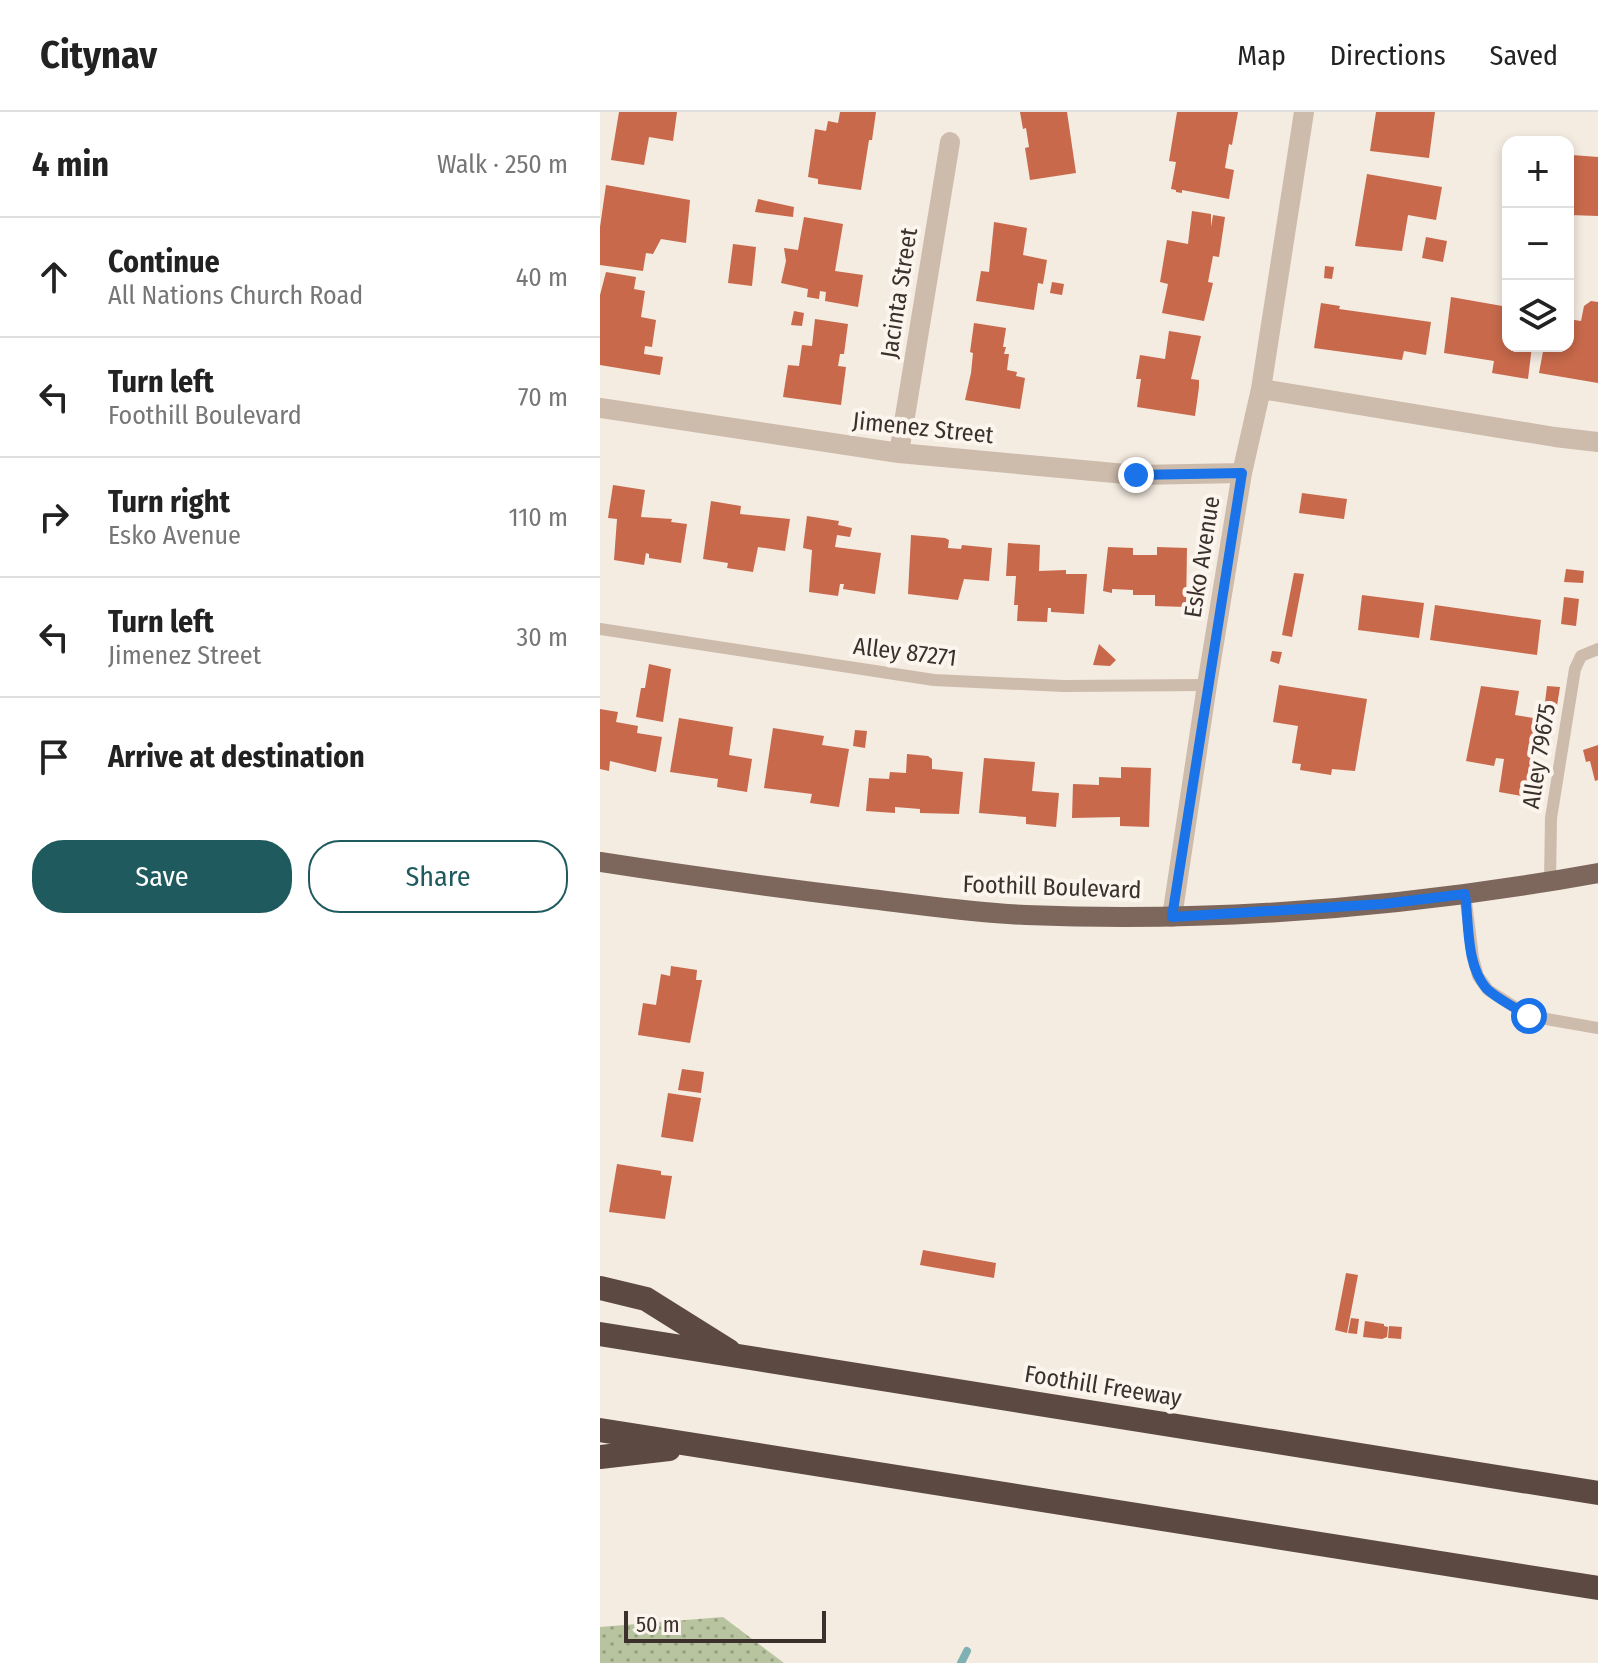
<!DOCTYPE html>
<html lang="en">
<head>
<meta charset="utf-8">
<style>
  :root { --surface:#fff; --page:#f2f2f2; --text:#222; --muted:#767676; --line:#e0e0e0; --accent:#1f5a5e }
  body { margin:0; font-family:"Fira Sans Condensed",sans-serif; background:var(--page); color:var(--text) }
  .controls { position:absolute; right:24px; top:24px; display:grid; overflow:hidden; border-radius:16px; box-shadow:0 4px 12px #0003 }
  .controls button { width:72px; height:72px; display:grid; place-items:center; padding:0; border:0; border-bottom:2px solid var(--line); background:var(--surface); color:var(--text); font:40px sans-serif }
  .scale { position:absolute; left:24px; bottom:20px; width:202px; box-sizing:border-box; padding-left:8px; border:4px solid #3b302b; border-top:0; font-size:22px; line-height:28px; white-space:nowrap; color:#3b302b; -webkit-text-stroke:6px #fbf5ee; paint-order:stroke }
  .stop { position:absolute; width:24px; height:24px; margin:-18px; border:6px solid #1a73e8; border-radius:50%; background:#fff }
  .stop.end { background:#1a73e8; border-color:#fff; box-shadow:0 2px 8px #0008 }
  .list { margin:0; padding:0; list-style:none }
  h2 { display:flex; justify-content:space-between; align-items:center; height:104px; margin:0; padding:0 32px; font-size:34px }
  h2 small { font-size:26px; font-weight:400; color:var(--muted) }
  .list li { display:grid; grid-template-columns:52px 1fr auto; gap:24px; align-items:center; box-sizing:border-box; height:120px; padding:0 32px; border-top:2px solid var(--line) }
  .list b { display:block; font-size:30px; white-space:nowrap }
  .list p { margin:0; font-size:26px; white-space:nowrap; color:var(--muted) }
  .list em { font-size:26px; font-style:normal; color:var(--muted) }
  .actions { display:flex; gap:16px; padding:24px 32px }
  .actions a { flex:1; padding:18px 0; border:2px solid var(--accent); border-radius:32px; text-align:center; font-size:28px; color:var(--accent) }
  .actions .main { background:var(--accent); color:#fff }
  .icon { flex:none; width:44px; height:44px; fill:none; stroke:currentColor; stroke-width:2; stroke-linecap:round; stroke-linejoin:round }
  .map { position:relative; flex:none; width:998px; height:1551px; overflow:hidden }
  header { display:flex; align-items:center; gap:48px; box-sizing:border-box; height:112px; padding:0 40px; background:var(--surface); border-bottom:2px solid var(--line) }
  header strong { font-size:38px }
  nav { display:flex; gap:44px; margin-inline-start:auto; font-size:28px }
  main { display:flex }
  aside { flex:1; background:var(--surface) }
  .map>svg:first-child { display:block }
  .park { fill:url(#park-dots) }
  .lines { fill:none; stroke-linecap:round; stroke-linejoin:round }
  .stream { stroke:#7fb0b2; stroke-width:8 }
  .building { fill:#c8694b }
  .lane { stroke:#cdbbac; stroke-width:12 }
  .street { stroke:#cdbbac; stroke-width:20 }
  .primary { stroke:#7d675c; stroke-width:20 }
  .highway { stroke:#5c4a42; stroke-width:24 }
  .route { stroke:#1a73e8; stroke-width:10 }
  .labels { text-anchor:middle; stroke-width:8; stroke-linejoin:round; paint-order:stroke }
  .street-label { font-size:24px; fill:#3b302b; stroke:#fbf5ee }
</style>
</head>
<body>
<header>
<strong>Citynav</strong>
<nav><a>Map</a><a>Directions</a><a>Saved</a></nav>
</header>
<main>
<aside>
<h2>4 min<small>Walk · 250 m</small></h2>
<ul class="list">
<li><svg class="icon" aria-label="ahead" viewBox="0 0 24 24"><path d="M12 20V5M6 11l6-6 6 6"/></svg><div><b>Continue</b><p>All Nations Church Road</p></div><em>40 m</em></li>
<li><svg class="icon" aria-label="left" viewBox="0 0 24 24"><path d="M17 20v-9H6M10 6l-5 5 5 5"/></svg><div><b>Turn left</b><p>Foothill Boulevard</p></div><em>70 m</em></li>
<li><svg class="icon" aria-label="right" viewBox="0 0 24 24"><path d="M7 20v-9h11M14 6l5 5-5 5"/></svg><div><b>Turn right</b><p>Esko Avenue</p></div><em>110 m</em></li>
<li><svg class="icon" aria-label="left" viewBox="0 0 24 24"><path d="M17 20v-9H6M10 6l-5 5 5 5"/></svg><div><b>Turn left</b><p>Jimenez Street</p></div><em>30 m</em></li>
<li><svg class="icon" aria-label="arrive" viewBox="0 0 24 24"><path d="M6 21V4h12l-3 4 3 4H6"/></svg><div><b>Arrive at destination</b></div></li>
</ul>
<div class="actions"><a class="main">Save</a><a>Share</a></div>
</aside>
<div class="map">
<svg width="998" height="1551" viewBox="0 0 998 1551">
  <defs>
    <pattern id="park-dots" width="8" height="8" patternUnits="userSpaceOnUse" patternTransform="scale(2)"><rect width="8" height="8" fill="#b8c4a0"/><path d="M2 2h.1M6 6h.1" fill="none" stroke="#97a083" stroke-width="1.8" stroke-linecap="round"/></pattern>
  </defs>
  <rect width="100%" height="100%" fill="#f4ebe1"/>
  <path class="park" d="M123,1505l61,46h-184v-36z"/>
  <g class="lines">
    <path class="stream" d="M361,1551l6,-12"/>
  </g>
  <path class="building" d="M19,0h58l-4,29 -24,-4 -5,28 -33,-5z
    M240,0h36l-4,28h-3l-8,50 -43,-6v-5l-10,-2 7,-48 11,2 2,-10 10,2z
    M420,0h47l9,61 -46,7 -5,-32 4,-1 -3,-19 -3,1z
    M577,0h61l-6,33 -3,-1 -4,24 9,2 -5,29 -47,-9v3l-6,-1v-2l-5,-1 5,-27 -7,-1z
    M776,0h59l-6,46 -59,-7z
    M972,43l26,2v59l-28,-1z
    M767,62l75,13 -6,33 -28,-5 -6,36 -47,-5z
    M6,73l84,15 -4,43 -25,-4 -8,15 -7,-1 -3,18 -43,-6v-38z
    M158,87l36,8 -1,10 -38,-5z
    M592,99l19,3v13l2,-12 12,2 -6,40 -6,-1 -5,26 5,1 -9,38 -42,-8 6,-29 -8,-2 7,-42 21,4z
    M204,105l39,7 -8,47 28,4 -5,32 -33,-6 1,-9 -6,-1 -1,8 -12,-2 1,-8 -27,-6 5,-22 -2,-13 14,2z
    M394,110l33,6 -4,27 24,5 -4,24 -5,-1 -4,27 -58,-9 5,-30 8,1z
    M826,125l21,4 -4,21 -21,-4z
    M133,132l23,3 -4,39 -24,-3z
    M725,154l9,1 -2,12 -8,-1z
    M6,160l30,5 -2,12 11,2 -4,26 15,3 -4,27 -7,-1 -1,8 19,3 -3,18 -60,-10v-70z
    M452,170l12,2 -2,11 -12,-2z
    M851,185l57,10v39h24l-4,33 -36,-6 2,-12 -50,-8z
    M991,189l7,1v81l-59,-10 5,-27h24v-27l13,2 3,-15z
    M721,191l19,3 -1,3 92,13 -5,33 -22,-4 -2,9 -88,-12z
    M194,199l10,2 -2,13 -11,-1z
    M215,207l33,5 -4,30h-4l-2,12 8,1 -5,38 -58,-8 5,-32 11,1 3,-21 10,1z
    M374,211l32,5 -3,19h3l-2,7h5l-2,16 10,2 -1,4 9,2 -5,31 -55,-9 6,-27 2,-20 -3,-1z
    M569,219l32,5 -10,43 8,1v7l-4,29 -58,-9 4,-28h-5l4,-24 25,4z
    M13,373l32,5 -4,27 31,2 -1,3 16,2 -6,39 -32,-5v-4l-3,-1 -2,12 -30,-5 3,-41 -9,-1z
    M702,381l45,6 -3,20 -45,-6z
    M111,389l30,5 -1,8 50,5 -5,32 -27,-4 -5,25 -26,-4 1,-5 -25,-4z
    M207,404l32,5 -1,4 14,3 -2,9 -13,-2 -2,12 46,6 -6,41 -32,-5 1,-5h-4l-2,12 -29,-4 3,-42 -9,-2z
    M311,423l34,3 4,2 -1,8 13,1 1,-4 30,3 -3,33 -25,-2 -6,21 -50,-6z
    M408,431l32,2 -1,26 27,-1v4h21l-3,40 -33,-2v-4h-3l-1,14 -30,-1 1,-16h-4l2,-29h-10z
    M508,435l25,1v7h24v-8l30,1 -1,59 -31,-1v-11h-22v-5l-21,-1v4l-9,-2z
    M966,457l18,2 -1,12 -19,-1z
    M694,461l10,1 -12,63 -10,-2z
    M762,483l62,8 -5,35 -61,-8z
    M964,485l15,2 -3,27 -15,-2z
    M835,493l106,15 -4,35 -107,-15z
    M499,532l17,16 -6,6 -17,-1z
    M672,539l10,1 -3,12 -9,-3z
    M49,552l22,5 -8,53 -27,-5 5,-29h4z
    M679,573l88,14 -12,72 -23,-2 -1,6 -31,-5 1,-6 -9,-1 6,-37 -25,-4z
    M881,574l38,5 -4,24 25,4 -13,78 -28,-5 5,-33 -8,-1 -2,8 -28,-5z
    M947,574l13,1 -4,25 -12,-2z
    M0,597l18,3 -2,10 22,4 -1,7 25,4 -6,35 -46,-11 -1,10 -9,-2z
    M79,606l54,9 -4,28 23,4 -5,33 -30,-5 1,-8 -48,-7z
    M173,616l51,8 -2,9 27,4 -10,58 -29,-4 2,-9 -48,-6z
    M255,618l12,1 -2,17 -12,-2z
    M998,633v35l-3,1 -5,-20 -4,1 -3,-12z
    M307,642l21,2 4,3v10l31,3 -4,42 -39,-1v-4l-25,-2v6l-29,-2 3,-33 20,1 1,-7 16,1z
    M384,646l51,4 -3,29 27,2 -3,34 -30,-3v-7l-47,-4z
    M521,655l30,1 -2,59 -29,-1v-9l-48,1 1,-34 26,1v-8l22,1z
    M71,854l26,4 -1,10h6l-12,63 -52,-8 5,-32 13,2 5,-31 9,2z
    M82,957l22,3 -3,21 -23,-3z
    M68,981l33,5 -8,44 -32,-5z
    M17,1052l44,7v4l11,1 -7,43 -56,-7z
    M323,1138l73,13 -2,15 -74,-13z
    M746,1161l12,2 -11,58 -12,-3z
    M751,1206l8,1 -2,15 -9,-1z
    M765,1209l19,3v2l4,1 -1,10 -5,2 -19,-2z
    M789,1214l13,1 -1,12 -13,-1z"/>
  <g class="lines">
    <path class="lane" d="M0,517l334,51 129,6 144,-1
      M950,770l1,-64 24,-149 6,-13 17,-7
      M865,782l8,64 5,18 10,14 41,26 69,12"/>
    <path class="street" d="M661,277l294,48 43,5
      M0,296l299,45 237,22 106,-2
      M299,341l51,-311
      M572,805l35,-232 35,-212 19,-84 43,-277"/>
    <path class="primary" d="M0,750c90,14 179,26 270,37 52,6 104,14 156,16 191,8 384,-8 572,-42"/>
    <path class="highway" d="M0,1176l46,11 83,52
      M0,1222l998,159
      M0,1318l998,158
      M0,1345l69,-8"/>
  </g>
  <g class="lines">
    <path class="route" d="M536,363l106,-2 -70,444 211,-13 82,-10c4,29 1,71 21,94 11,11 30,20 43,28"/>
  </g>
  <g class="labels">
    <g class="street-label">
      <text transform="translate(299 181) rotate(-81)" y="8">Jacinta Street</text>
      <text transform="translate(323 316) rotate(6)" y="8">Jimenez Street</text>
      <text transform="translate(602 445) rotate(-81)" y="8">Esko Avenue</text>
      <text transform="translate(305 540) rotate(7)" y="8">Alley 87271</text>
      <text transform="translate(939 644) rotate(-81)" y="8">Alley 79675</text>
      <text transform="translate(452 775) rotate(2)" y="8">Foothill Boulevard</text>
      <text transform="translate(503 1274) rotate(9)" y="8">Foothill Freeway</text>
    </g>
  </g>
</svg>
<div class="controls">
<button>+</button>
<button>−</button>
<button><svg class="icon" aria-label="layers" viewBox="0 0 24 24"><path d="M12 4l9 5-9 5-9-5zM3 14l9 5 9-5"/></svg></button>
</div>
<div class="scale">50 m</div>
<div class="stop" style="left:929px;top:904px"></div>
<div class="stop end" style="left:536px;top:363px"></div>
</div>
</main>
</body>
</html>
